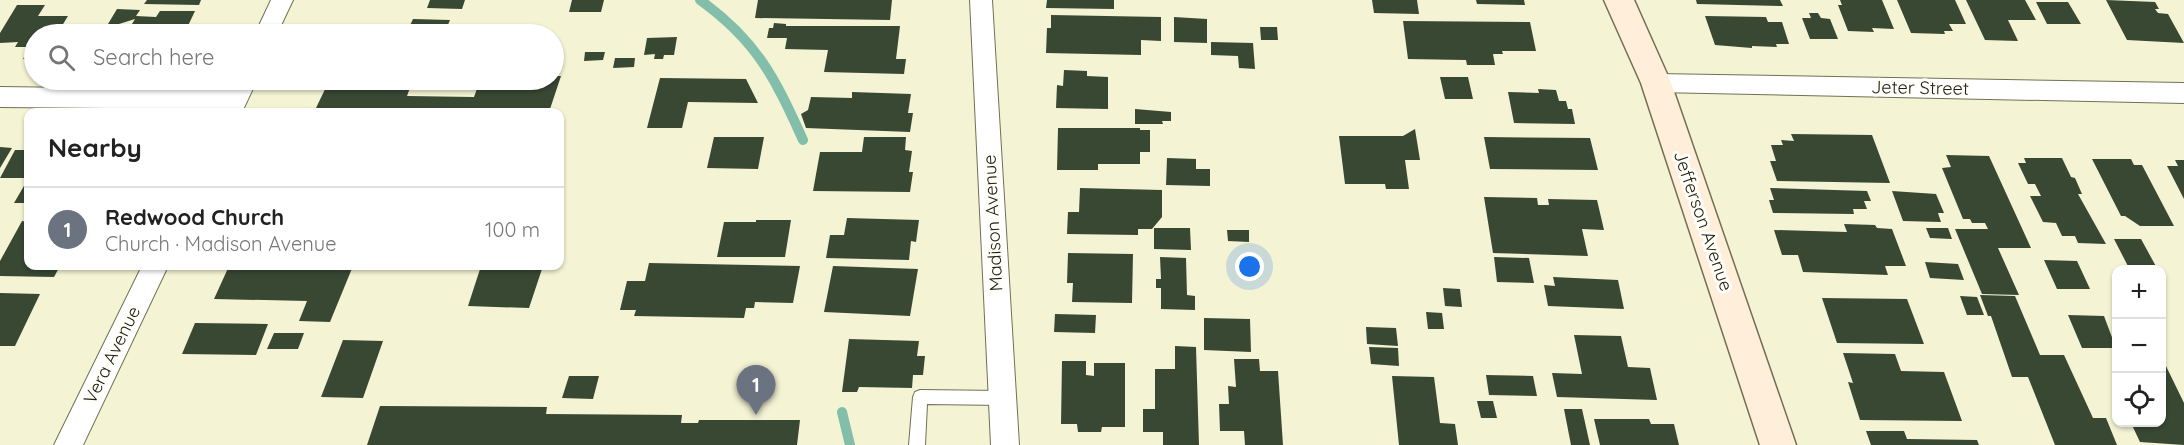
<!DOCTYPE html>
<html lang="en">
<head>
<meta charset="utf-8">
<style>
  :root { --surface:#fff; --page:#f6f6f6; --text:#222; --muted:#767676; --line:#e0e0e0; --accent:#2563eb }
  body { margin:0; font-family:Quicksand,sans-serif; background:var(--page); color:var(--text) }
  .controls { position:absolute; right:18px; bottom:18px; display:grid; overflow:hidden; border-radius:12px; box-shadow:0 2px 4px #0004 }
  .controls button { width:54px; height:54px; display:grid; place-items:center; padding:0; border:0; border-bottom:2px solid var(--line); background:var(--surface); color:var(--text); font:30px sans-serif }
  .you { position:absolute; left:1250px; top:267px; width:21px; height:21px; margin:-15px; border:4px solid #fff; border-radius:50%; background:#1a73e8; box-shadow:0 0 0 9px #1a73e833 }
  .badge { display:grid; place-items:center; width:39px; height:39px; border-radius:50%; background:var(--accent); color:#fff; font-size:20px; font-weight:700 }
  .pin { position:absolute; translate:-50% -50px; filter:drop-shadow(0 2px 3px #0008) }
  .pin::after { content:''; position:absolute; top:32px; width:21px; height:18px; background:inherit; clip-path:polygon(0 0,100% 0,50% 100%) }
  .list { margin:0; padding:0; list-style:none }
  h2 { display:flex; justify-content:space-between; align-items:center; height:78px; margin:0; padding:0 24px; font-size:26px }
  h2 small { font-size:20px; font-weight:400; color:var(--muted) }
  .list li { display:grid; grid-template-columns:39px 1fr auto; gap:18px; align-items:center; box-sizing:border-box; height:84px; padding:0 24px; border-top:2px solid var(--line) }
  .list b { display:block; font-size:22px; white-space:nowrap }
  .list p { margin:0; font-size:20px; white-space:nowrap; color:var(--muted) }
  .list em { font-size:20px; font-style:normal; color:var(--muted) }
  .icon { flex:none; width:33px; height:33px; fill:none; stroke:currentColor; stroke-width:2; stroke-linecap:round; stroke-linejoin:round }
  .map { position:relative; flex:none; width:2184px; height:445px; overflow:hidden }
  .search { position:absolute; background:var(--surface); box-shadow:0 2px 4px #0004; left:24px; top:24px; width:540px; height:66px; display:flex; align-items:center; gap:15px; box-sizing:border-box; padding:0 21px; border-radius:33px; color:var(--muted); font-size:22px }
  .panel { position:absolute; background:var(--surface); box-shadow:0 2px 4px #0004; left:24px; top:108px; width:540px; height:162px; border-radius:12px }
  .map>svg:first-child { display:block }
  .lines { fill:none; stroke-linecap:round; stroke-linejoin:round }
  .stream { stroke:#82bea9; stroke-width:10 }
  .building { fill:#384833 }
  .lane-casing { stroke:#717055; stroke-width:2 }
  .street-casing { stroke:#717055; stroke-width:2 }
  .secondary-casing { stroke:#717055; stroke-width:3 }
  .lane { fill:#fff; fill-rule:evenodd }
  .street { fill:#fff; fill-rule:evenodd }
  .secondary { fill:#ffefda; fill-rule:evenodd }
  .labels { text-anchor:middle; stroke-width:6; stroke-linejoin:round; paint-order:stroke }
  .street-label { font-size:18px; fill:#212015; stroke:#fffef8 }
</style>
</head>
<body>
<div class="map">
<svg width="2184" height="445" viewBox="0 0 2184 445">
  <rect width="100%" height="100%" fill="#f4f3d4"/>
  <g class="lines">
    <path class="stream" d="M700,0c57,41 75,78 103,140
      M842,412l8,33"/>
  </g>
  <path class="building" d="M147,0h54l-2,5 -55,-1z
    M430,0h35l-3,9 -35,-1z
    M572,0h32l-3,12h-32z
    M758,0h134l-2,20 -135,-2z
    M1047,0h67v9l-68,-1z
    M1372,0h45l2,14 -45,-1z
    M1476,0h48l1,5 -48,-1z
    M1696,0h84l3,6 -86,-2z
    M1840,0h42l12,29 -22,-1 2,4 -26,-1 -10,-26h4z
    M1897,0h58l11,24h-17l4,7h-9l1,3 -34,-1z
    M1966,0h59l11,20h-28l10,21 -33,-1z
    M2106,0l49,2 4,7h-4l3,4 10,1 16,29 -57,-3z
    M2036,2h32l13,22h-34z
    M17,5h28l-7,11h30l-11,18h-23v24l-11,1 7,-12h-15l3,-5 -18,1v-10z
    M117,9l23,1 -4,6 20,1 4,-6h35l-9,19h-13l-3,4h-44l9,-15 -16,5h-11z
    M1809,13h9l3,5 9,1 8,20h-28l-8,-21h9z
    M1051,15l110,2v24l-20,-1v15l-95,-2 1,-25h4z
    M1705,16l61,1 2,5h14l7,22h-13l1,3 -25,-1v2l-37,-3z
    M1174,17l33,2v24l-33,-1z
    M413,19l37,1 -6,14h-38z
    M1403,21l127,1 6,29h-34l1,3h-10l2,11h-28l-1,-5 -58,-1z
    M774,23l12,1v2h114l-4,33h10l-2,15 -80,-2 4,-22 -43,-1 2,-11h-20l2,-10h4z
    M1260,27h17l1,13h-17z
    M677,37l-3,18h-10l-1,4h-9l1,-5 -11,1 3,-17z
    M1211,42l42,1 2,26 -16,-1 -1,-12 -27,-1z
    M585,52h20l-2,8 -19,1z
    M615,58h20l-1,9 -21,1z
    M1064,70l23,1v5l21,1v32l-52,-1 1,-23 6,1z
    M554,76h7l-12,36h-214l2,-3 -21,-1 12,-25 83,2 -4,11 67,1 5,-14h17l1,-3h57z
    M1440,77h28l5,22h-28z
    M660,78l86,1 12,24 -70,-1 -6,26h-35z
    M1538,89l18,1 3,11h7l2,8h4l3,15 -61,-1 -6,-31 31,1z
    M852,92l59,2 -3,19h5l-3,19 -104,-4 -5,-14 7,-4 3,-13 41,1z
    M1135,109l36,3v9h-9l1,3h-28z
    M1058,128h82v2h10v22h-10v12h-42v6h-41z
    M1415,129l5,31h-15l4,29h-23l-1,-5h-40l-6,-48h64z
    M1791,134l81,1 18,48 -113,-2 -7,-20h6l-5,-16h12l-2,-5 13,1z
    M714,137h50l-6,32 -51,-1z
    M864,137h42l-1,13 7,1 -3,21h4l-3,20 -97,-1 7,-39h42z
    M1484,137l106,1 8,32 -108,-1z
    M0,147l12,1 -12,20z
    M15,150h13v28h-28z
    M1946,155l43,1 42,92h-33l21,47 -37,-1 -27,-65h33l-3,-6h-13l-2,-4h-7l-21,-51 9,-1z
    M1167,158l29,1v10h14v17l-44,-1z
    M2024,158h38l9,19 4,1 7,16h-4l28,50 -28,-1 -3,-7h-13l-6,-13 -13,-1 -13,-26h11l-6,-12h-7l-10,-21h8z
    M2092,159h39l3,6h8l32,61h-34l-15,-10h-4z
    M2175,160h9v39l-17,-33h11z
    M28,179v24h-14z
    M1080,188l82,2v27l-10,12h-14v6l-71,-1 1,-22h11z
    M1770,188l97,3 4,10h-7l3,8h-14l1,5 -81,-1 -4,-13h5z
    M1892,191l44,3 8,19h-6l3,9 -38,-1z
    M1484,197l53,1 1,7h11l-1,-6 49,1 7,30 -22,-1 6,27 -95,-3z
    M847,218l72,2 -3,22 -5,-1 -2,19 -83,-2 4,-23h14z
    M756,220h35l-6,37h-68l7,-35h32z
    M22,221l6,1v44h32l-6,11 -54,-1v-15z
    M1844,224l31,1 2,3 15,1 14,37h-21l3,9 -85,-3 -5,-17h-16l-8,-25 73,2z
    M1154,228h36l1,22 -37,-1z
    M1926,228h22l4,11 -22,-1z
    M1227,230h22v12l-21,-1z
    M2114,239h27l17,31h-28z
    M1068,253l65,1 -1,49 -60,-1 1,-19h-6z
    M1160,257l26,1 1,37 8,1v14l-34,-1v-21h-5v-9h5z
    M1494,257l35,1 5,25 -37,-1z
    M2044,260l33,1 13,28h-33z
    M1925,262l33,2 6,16 -34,-2z
    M649,263l151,3 -7,37 -38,-1 -1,6h-8l-2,10 -110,-2 2,-6h-16l7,-29h18z
    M229,266h124l-23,56 -31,-1 8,-20 -93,-2z
    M481,266l61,3 -13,39 -61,-2z
    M833,266l85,3 -8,47 -86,-4z
    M1553,277l65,3 6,29 -76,-3 -4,-21 11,1z
    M1443,288l17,1 2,18 -17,-1z
    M0,293l40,1 -25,52h-15z
    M1980,295l35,1 25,59h24l29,63h13l11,27h-62l-27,-68h-16l-21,-61h-3z
    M1960,296l17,1 7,18h-17z
    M1822,298l85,1 17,45 -87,-1z
    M1426,312l16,1 2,16h-16z
    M1055,314l41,1 -1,18 -41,-1z
    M2068,315l36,1 12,32h-34z
    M1204,318l46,1 1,33 -47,-2z
    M195,323l73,1 -12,31 -74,-1z
    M1366,327l30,1 2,18 -31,-2z
    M274,333h30l-6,16h-31z
    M1574,335l47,1 7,31 22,1 7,32 -100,-3 -5,-24 30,1z
    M849,339l70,2 -2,15h8l-2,19h-10l-1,13 -53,-1 -2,5h-15z
    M343,340l40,1 -20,57 -42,-1z
    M1175,346l21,1 3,98h-36v-13h-20v-23h12v-40h20z
    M1369,347l29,1 1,18 -28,-2z
    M1843,353l52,1 6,17 43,1 18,49 -102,-1 -12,-38 5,1z
    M1234,359h25l1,12h18l5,74h-38l-1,-14h-24l-1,-27h10l-1,-18 8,1z
    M1062,361h24v14l8,1v-13h31v64h-23l-1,5h-23l-1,-8h-16z
    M2162,364h3l19,39v42l-44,-3 -9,-19h31z
    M1486,375l47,1 4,20 -48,-1z
    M569,376h30l-6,23 -31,-1z
    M1392,376l42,1 6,46 15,1 3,21h-59z
    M1477,401h16l4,17h-16z
    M380,406l167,1 -1,7 136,1 -1,8h17l1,-3h101l-3,25h-430z
    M1564,409h18l8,36h-19z
    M1594,419h55l2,5h23l5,21h-79z
    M1866,431h38l3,8 70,1 2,5h-108z"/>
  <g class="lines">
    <defs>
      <path id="lane" d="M437,80h22l1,2 -6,5 -15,-3z
        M920,390l83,1 5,2 2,5 -2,5 -5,2 -76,-1 -2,41h-16l4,-48 2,-5z"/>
      <path id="street" d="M271,0h22l-16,34h-22z
        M970,0h22l27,445h-28z
        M1656,74l528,9v20l-528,-11 -8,-2 -4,-7 4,-7z
        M233,80h24l-15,32h-24l1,-3 -219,-2v-20l228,3z
        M142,266h26l-85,179h-29z"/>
      <path id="secondary" d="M1604,0h30l37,83 125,362h-36l-119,-362z"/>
    </defs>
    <use href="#lane" class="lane-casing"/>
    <use href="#street" class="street-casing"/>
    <use href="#secondary" class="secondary-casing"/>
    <use href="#lane" class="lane"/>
    <use href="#street" class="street"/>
    <use href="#secondary" class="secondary"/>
  </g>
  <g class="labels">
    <g class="street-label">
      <text transform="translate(1920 88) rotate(1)" y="6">Jeter Street</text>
      <text transform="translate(1703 221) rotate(71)" y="6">Jefferson Avenue</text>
      <text transform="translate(993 223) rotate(-93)" y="6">Madison Avenue</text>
      <text transform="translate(112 355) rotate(-64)" y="6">Vera Avenue</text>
    </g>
  </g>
</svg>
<div class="controls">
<button>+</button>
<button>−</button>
<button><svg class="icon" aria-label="locate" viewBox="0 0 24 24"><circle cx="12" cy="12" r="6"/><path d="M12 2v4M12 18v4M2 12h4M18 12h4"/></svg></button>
</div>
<div class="you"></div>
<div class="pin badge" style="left:756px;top:415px;background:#6b7280">1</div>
<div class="search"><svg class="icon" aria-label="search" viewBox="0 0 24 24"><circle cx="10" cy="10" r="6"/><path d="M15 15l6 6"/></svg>Search here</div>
<section class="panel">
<h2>Nearby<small></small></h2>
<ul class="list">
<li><span class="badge" style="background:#6b7280">1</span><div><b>Redwood Church</b><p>Church · Madison Avenue</p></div><em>100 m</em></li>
</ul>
</section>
</div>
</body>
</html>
